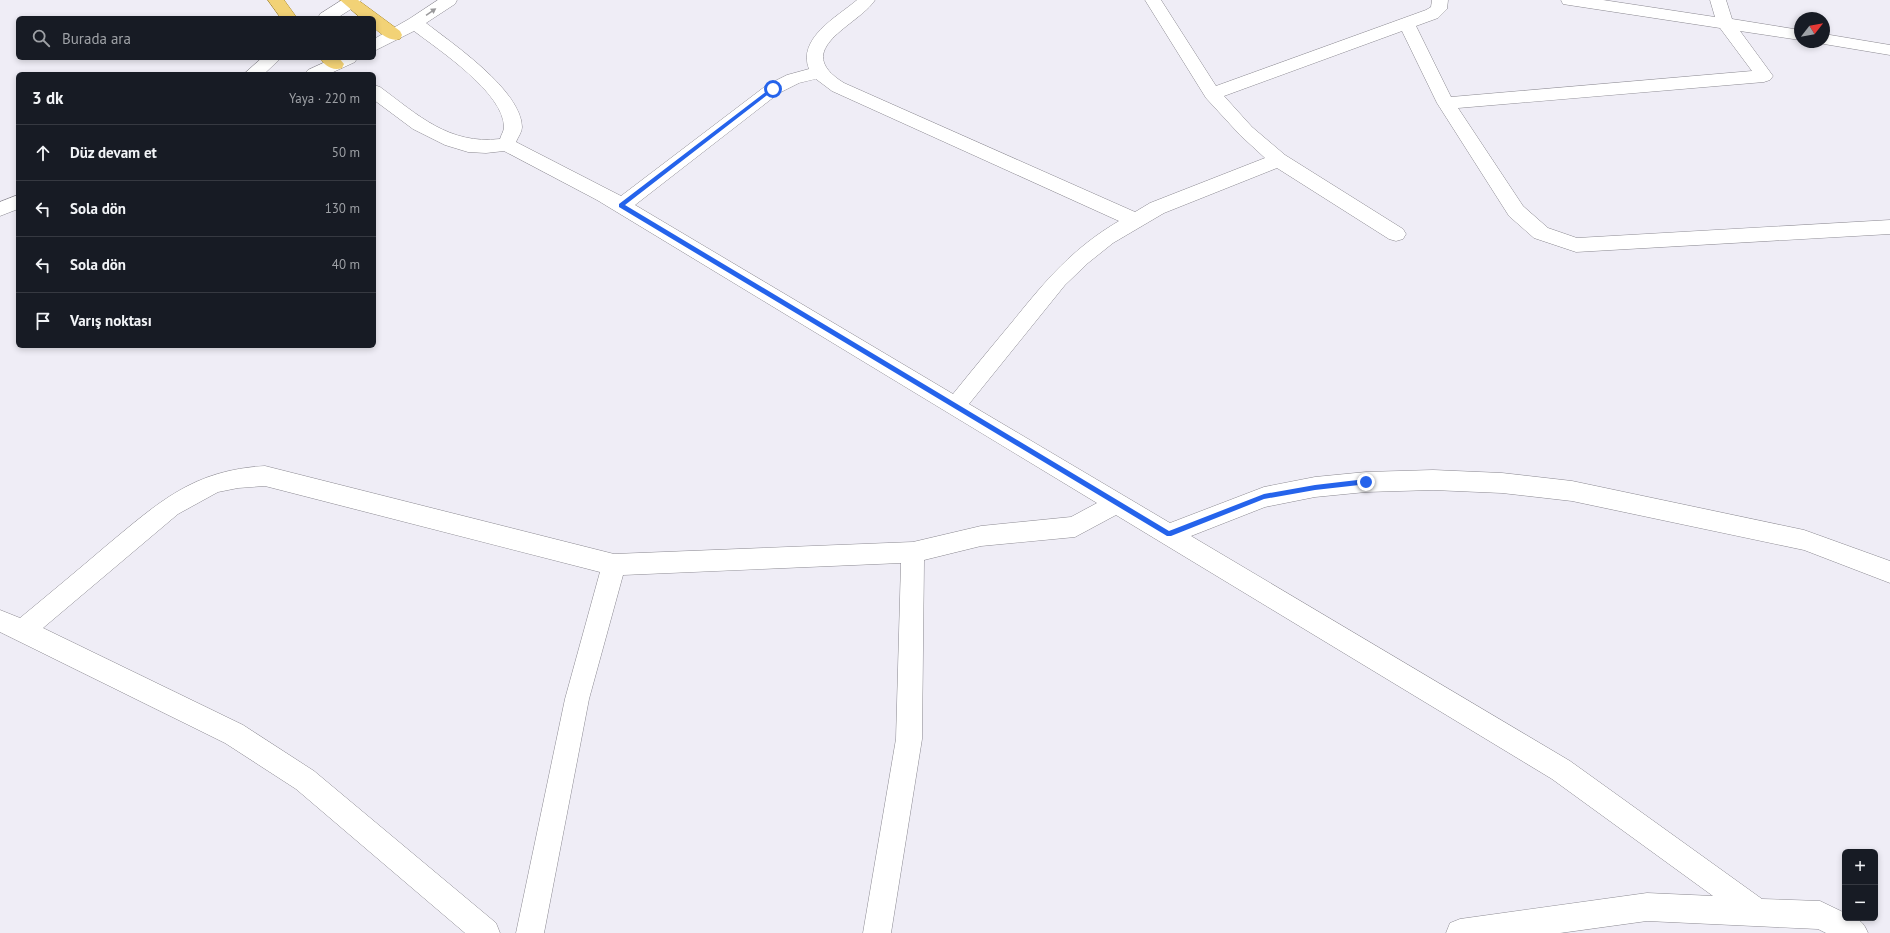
<!DOCTYPE html>
<html lang="tr">
<head>
<meta charset="utf-8">
<style>
  :root { --surface:#171b24; --page:#242831; --text:#f1f3f6; --muted:#9ea1a6; --line:#363941 }
  body { margin:0; font-family:"PT Sans",sans-serif; background:var(--page); color:var(--text) }
  .controls { position:absolute; right:12px; bottom:12px; display:grid; overflow:hidden; border-radius:6px; box-shadow:0 2px 6px #0003 }
  .controls button { width:36px; height:36px; display:grid; place-items:center; padding:0; border:0; border-bottom:1px solid var(--line); background:var(--surface); color:var(--text); font:20px sans-serif }
  .compass { position:absolute; left:1794px; top:12px; width:36px; height:36px; border-radius:50%; background:var(--surface); box-shadow:0 2px 6px #0003; rotate:59deg }
  .stop { position:absolute; width:12px; height:12px; margin:-9px; border:3px solid #2563eb; border-radius:50%; background:#fff }
  .stop.end { background:#2563eb; border-color:#fff; box-shadow:0 1px 4px #0008 }
  .list { margin:0; padding:0; list-style:none }
  h2 { display:flex; justify-content:space-between; align-items:center; height:52px; margin:0; padding:0 16px; font-size:17px }
  h2 small { font-size:13px; font-weight:400; color:var(--muted) }
  .list li { display:grid; grid-template-columns:26px 1fr auto; gap:12px; align-items:center; box-sizing:border-box; height:56px; padding:0 16px; border-top:1px solid var(--line) }
  .list b { display:block; font-size:15px; white-space:nowrap }
  .list em { font-size:13px; font-style:normal; color:var(--muted) }
  .icon { flex:none; width:22px; height:22px; fill:none; stroke:currentColor; stroke-width:2; stroke-linecap:round; stroke-linejoin:round }
  .map { position:relative; flex:none; width:1890px; height:933px; overflow:hidden }
  .search { position:absolute; background:var(--surface); box-shadow:0 2px 6px #0003; left:16px; top:16px; width:360px; height:44px; display:flex; align-items:center; gap:10px; box-sizing:border-box; padding:0 14px; border-radius:6px; color:var(--muted); font-size:15px }
  .panel { position:absolute; background:var(--surface); box-shadow:0 2px 6px #0003; left:16px; top:72px; width:360px; height:276px; border-radius:6px }
  .map>svg:first-child { display:block }
  .lines { fill:none; stroke-linecap:round; stroke-linejoin:round }
  .minor-casing { stroke:#8a8890; stroke-width:1 }
  .major-casing { stroke:#ab8826; stroke-width:1 }
  .minor { fill:#fff; fill-rule:evenodd }
  .major { fill:#f2d276; fill-rule:evenodd }
  .oneway { fill:#9b9a9c }
  .route { fill:#2563eb }
</style>
</head>
<body>
<div class="map">
<svg width="1890" height="933" viewBox="0 0 1890 933">
  <rect width="100%" height="100%" fill="#efedf6"/>
  <g class="lines">
    <defs>
      <path id="minor" d="M342,0h19l-2,4 -22,14h-19l2,-4z
        M438,0h19l-2,4 -29,19c27,21 95,67 96,104 0,5 -4,10 -6,15l105,54 146,-111 20,-10 22,-6c-12,-31 28,-52 48,-69h18c-17,26 -86,49 -31,83l291,129 15,-9 115,-45 -25,-23 -34,-37 -61,-98h16l55,86 210,-76 5,-3 1,-7h16l-1,9 -9,9 -22,8 35,71 301,-26 -32,-43 -151,-23 -6,-1 -2,-4h42l112,17 -5,-17h16l6,19 68,11v10l-60,-9 33,45 -3,4 -6,2 -306,26 65,98 25,22 29,10 313,-18v14l-314,18 -42,-14 -25,-22 -72,-113 -35,-72 -178,65 28,31 33,28 118,74 3,5 -3,5 -7,2 -7,-2 -112,-71 -113,45 -51,30 -25,20 -23,22 -96,119 201,119 94,-36 51,-10 51,-5 67,-2 69,3 70,8 232,49 86,31v22l-86,-33 -232,-49 -70,-8 -69,-3 -67,2 -51,5 -50,10 -74,29 379,225 192,138 58,2 25,12v5c14,0 18,3 23,15h-42l-8,-4 -171,-8 -87,12h-114l4,-10 10,-4 187,-26 66,3 -161,-117 -436,-264 -41,22 -94,9 -57,14 -2,179 -31,194h-28l33,-194 5,-176 -278,12 -34,124 -45,234h-28l49,-234 35,-127 -335,-86 -27,2 -20,4 -40,22 -135,114 200,97 71,46 182,152 4,10h-35l-169,-144 -71,-46 -225,-111v-22l20,8c29,-24 58,-48 86,-72 53,-44 87,-76 159,-80l349,88 299,-12 68,-16 90,-9 26,-14 -500,-303 -93,-49 -18,2 -18,-1 -23,-7 -32,-16 -39,-29v-15l6,2c38,28 69,58 120,52 1,-4 4,-8 4,-12 0,-34 -65,-77 -90,-96l-40,20v-12l35,-20zM816,79l16,12 287,130c-46,27 -73,59 -106,100 -20,24 -40,48 -60,73l-318,-189 144,-112 20,-10z
        M1824,34l66,11v10l-72,-12 6,-1z
        M262,58h19l-17,16h-20z
        M334,58h23l-2,4 -26,12h-24l3,-4z
        M18,195v14l-18,7v-14z"/>
      <path id="major" d="M268,0h16l13,18h-16z
        M340,0h18l42,31 2,4 -2,4c-11,3 -18,-5 -26,-11v-10h-13z
        M320,58h19l5,6 -2,4c-10,3 -17,-2 -22,-10z"/>
    </defs>
    <use href="#minor" class="minor-casing"/>
    <use href="#major" class="major-casing"/>
    <use href="#minor" class="minor"/>
    <use href="#major" class="major"/>
  </g>
  <defs><path id="oneway-solid" d="M-6-.8H1V-3.2L6.5 0L1 3.2V.8H-6Z"/></defs>
  <use class="oneway" href="#oneway-solid" transform="translate(431 12) rotate(-34)"/>
  <path class="route" d="M771,88l4,1 -150,116 544,326 95,-37 51,-9 51,-6 3,3 -1,2 -53,6 -51,9 -93,37h-4l-548,-329v-3z"/>
</svg>
<div class="controls">
<button>+</button>
<button>−</button>
</div>
<svg class="compass" viewBox="-18 -18 36 36"><path d="M0-13l5 13h-10z" fill="#e53935"/><path d="M0 13l5-13h-10z" fill="#9ea1a6"/></svg>
<div class="stop" style="left:773px;top:89px"></div>
<div class="stop end" style="left:1366px;top:482px"></div>
<div class="search"><svg class="icon" aria-label="search" viewBox="0 0 24 24"><circle cx="10" cy="10" r="6"/><path d="M15 15l6 6"/></svg>Burada ara</div>
<section class="panel">
<h2>3 dk<small>Yaya · 220 m</small></h2>
<ul class="list">
<li><svg class="icon" aria-label="ahead" viewBox="0 0 24 24"><path d="M12 20V5M6 11l6-6 6 6"/></svg><div><b>Düz devam et</b></div><em>50 m</em></li>
<li><svg class="icon" aria-label="left" viewBox="0 0 24 24"><path d="M17 20v-9H6M10 6l-5 5 5 5"/></svg><div><b>Sola dön</b></div><em>130 m</em></li>
<li><svg class="icon" aria-label="left" viewBox="0 0 24 24"><path d="M17 20v-9H6M10 6l-5 5 5 5"/></svg><div><b>Sola dön</b></div><em>40 m</em></li>
<li><svg class="icon" aria-label="arrive" viewBox="0 0 24 24"><path d="M6 21V4h12l-3 4 3 4H6"/></svg><div><b>Varış noktası</b></div></li>
</ul>
</section>
</div>
</body>
</html>
